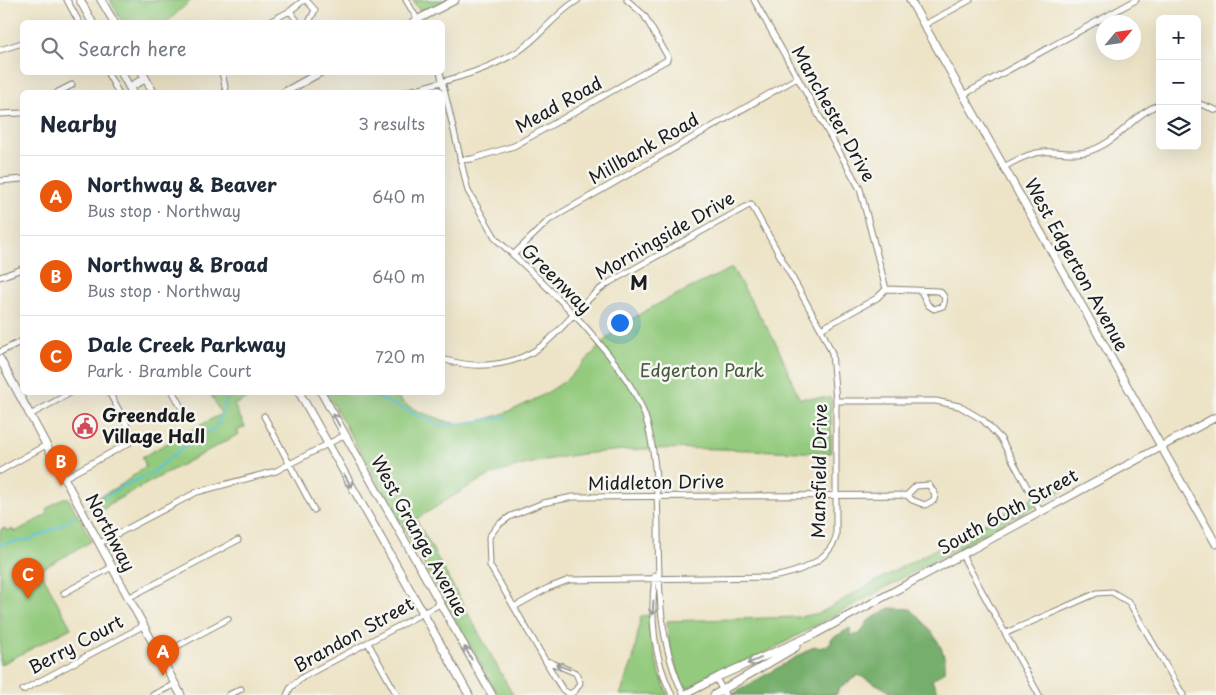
<!DOCTYPE html>
<html lang="en">
<head>
<meta charset="utf-8">
<style>
  :root { --surface:#fff; --page:#f2f2f3; --text:#1f2937; --muted:#747a83; --line:#e0e1e3; --accent:#ea580c }
  body { margin:0; font-family:"Playpen Sans",sans-serif; background:var(--page); color:var(--text) }
  .controls { position:absolute; right:15px; top:15px; display:grid; overflow:hidden; border-radius:8px; box-shadow:0 5px 20px #0002 }
  .controls button { width:45px; height:45px; display:grid; place-items:center; padding:0; border:0; border-bottom:1px solid var(--line); background:var(--surface); color:var(--text); font:25px sans-serif }
  .compass { position:absolute; left:1096px; top:15px; width:45px; height:45px; border-radius:50%; background:var(--surface); box-shadow:0 5px 20px #0002; rotate:61deg }
  .you { position:absolute; left:619px; top:322px; width:18px; height:18px; margin:-12px; border:4px solid #fff; border-radius:50%; background:#1a73e8; box-shadow:0 0 0 8px #1a73e833 }
  .badge { display:grid; place-items:center; width:32px; height:32px; border-radius:50%; background:var(--accent); color:#fff; font-size:16px; font-weight:700 }
  .pin { position:absolute; translate:-50% -41px; filter:drop-shadow(0 1px 2px #0008) }
  .pin::after { content:''; position:absolute; top:26px; width:18px; height:15px; background:inherit; clip-path:polygon(0 0,100% 0,50% 100%) }
  .list { margin:0; padding:0; list-style:none }
  h2 { display:flex; justify-content:space-between; align-items:center; height:65px; margin:0; padding:0 20px; font-size:21px }
  h2 small { font-size:16px; font-weight:400; color:var(--muted) }
  .list li { display:grid; grid-template-columns:32px 1fr auto; gap:15px; align-items:center; box-sizing:border-box; height:80px; padding:0 20px; border-top:1px solid var(--line) }
  .list b { display:block; font-size:19px; white-space:nowrap }
  .list p { margin:0; font-size:16px; white-space:nowrap; color:var(--muted) }
  .list em { font-size:16px; font-style:normal; color:var(--muted) }
  .icon { flex:none; width:28px; height:28px; fill:none; stroke:currentColor; stroke-width:2; stroke-linecap:round; stroke-linejoin:round }
  .map { position:relative; flex:none; width:1216px; height:695px; overflow:hidden }
  .search { position:absolute; background:var(--surface); box-shadow:0 5px 20px #0002; left:20px; top:20px; width:425px; height:55px; display:flex; align-items:center; gap:12px; box-sizing:border-box; padding:0 18px; border-radius:8px; color:var(--muted); font-size:19px }
  .panel { position:absolute; background:var(--surface); box-shadow:0 5px 20px #0002; left:20px; top:90px; width:425px; height:305px; border-radius:8px }
  .map>svg:first-child { display:block }
  .green { fill:#93ca7d; stroke:#58734c }
  .forest { fill:#76ae6c; stroke:#496544 }
  .lines { fill:none; stroke-linecap:round; stroke-linejoin:round }
  .stream { stroke:#5cc3d9; stroke-width:2 }
  .street-casing { stroke:#848072; stroke-width:7 }
  .secondary-casing { stroke:#848072; stroke-width:9 }
  .street { stroke:#fff; stroke-width:5 }
  .secondary { stroke:#fff; stroke-width:7 }
  .oneway { stroke:#999 }
  .labels { text-anchor:middle; stroke-width:5; stroke-linejoin:round; paint-order:stroke }
  .street-label { font-size:18px; fill:#1c1c1c; stroke:#f6f6f2 }
  .park-label { font-size:18px; fill:#46593e; stroke:#f6f6f2 }
  .poi-label { font-size:18px; font-weight:bold; fill:#1c1c1c; stroke:#f6f6f2; text-anchor:start }
  .neighbourhood-label { font-size:19px; font-weight:bold; fill:#1c1c1c; stroke:#f6f6f2 }
</style>
</head>
<body>
<div class="map">
<svg width="1216" height="695" viewBox="0 0 1216 695">
  <rect width="100%" height="100%" fill="#f6f6f2"/>
  <filter id="ink" filterUnits="userSpaceOnUse"><feTurbulence type="fractalNoise" baseFrequency=".02" numOctaves="2"/><feDisplacementMap in="SourceGraphic" scale="10" xChannelSelector="R" yChannelSelector="G"/><feConvolveMatrix kernelMatrix="1 2 1 2 8 2 1 2 1" color-interpolation-filters="sRGB"/></filter>
  <filter id="wash" filterUnits="userSpaceOnUse"><feTurbulence type="fractalNoise" baseFrequency=".0096" numOctaves="4" result="noise"/><feDisplacementMap in="SourceGraphic" scale="20" xChannelSelector="R" yChannelSelector="G"/><feGaussianBlur stdDeviation="1.12" result="paint"/><feColorMatrix in="noise" values="0 0 0 0 0 0 0 0 0 0 0 0 0 0 0 0 0 1.4 0 .05"/><feComposite in="paint" operator="in"/></filter>
  <g filter="url(#wash)">
    <rect width="100%" height="100%" fill="#ede4c8"/>
    <path class="green" d="M110,0h81l-24,22h-45z
      M413,0h32l-21,11 -6,-2z
      M732,268l45,77 22,53h32v55c-111,-3 -225,-15 -332,19 -24,8 -60,34 -83,47l97,176h-15l-171,-302h67c9,12 23,19 38,23 6,2 14,6 22,7 32,3 87,-24 112,-43 23,-19 38,-44 64,-60 32,-20 68,-35 102,-52z
      M210,393h47l-23,12 11,22 -8,4 2,3 -128,69 -14,12 -7,-13 31,-17 25,-19 -4,-9 79,-43z
      M1069,478l4,7 -304,166 -50,21 -31,16 -6,-3 -13,-41 -2,-23 132,-4 21,-4 67,-38z
      M63,498h5l24,43 -52,29 31,58 -71,37v-135l5,-2 2,3 5,-2 3,3 33,-18 -2,-5z
      M649,615c2,29 8,54 19,80h-48l13,-35 8,-44z"/>
    <path class="forest" d="M890,608l21,1c16,16 37,38 34,62l-13,9 7,15h-48l-7,-7 -26,-13 -19,14 -3,6h-105l84,-49 4,2 12,-4v-5l19,-11 1,8 9,-2 8,-13z"/>
    <g class="lines">
      <path class="stream" d="M365,392l77,34 65,-9
        M83,511l40,-25 29,-13 34,-28 31,-19 10,-28 10,-6
        M0,544l29,-4 29,-13 21,-14"/>
    </g>
  </g>
  <g filter="url(#ink)">
    <g class="lines">
      <defs>
        <path id="street" d="M67,0l12,22
          M306,0l9,10 -6,12
          M406,0l13,22
          M754,0l106,189 26,100
          M290,11l8,11
          M269,22l21,-11 14,-11
          M924,25l46,-25
          M0,50l22,-7
          M107,72l11,20
          M222,72l4,20
          M440,72l28,119 28,48c46,42 138,126 152,187 22,88 -6,185 36,269
          M58,92l14,-7
          M405,92c38,-11 78,-19 112,-40 23,-14 38,-39 61,-52
          M963,95l173,-95
          M1197,103l19,7
          M0,114l22,-1
          M460,160l12,-1 42,-13 153,-86 1,-3 -24,-42 -17,-15
          M1004,167c12,-7 25,-14 39,-15 14,-1 30,3 43,0 32,-8 45,-37 74,-48
          M0,181l22,-2
          M513,255l36,-35 248,-142
          M0,277l22,-8
          M886,289l53,2c6,4 7,8 4,15l-9,3 -6,-4 -7,-14
          M821,329l56,-31 9,-9
          M0,352l22,-11
          M442,359c38,12 80,7 109,-21 20,-19 36,-41 59,-56l141,-78 70,125 11,24 4,48v136c-8,25 -41,37 -65,40l-202,3 -21,8 -34,19
          M173,392l11,21
          M836,401h100l23,5 24,14 18,19 39,72
          M30,415l42,-23
          M264,416l50,94
          M0,471l46,-26
          M64,478l65,-35 2,-10 -22,-41
          M100,543l97,-51 79,-21 69,-36
          M962,555l77,140
          M655,575c-5,43 -2,81 17,120
          M64,593l48,-26
          M128,598l110,-58
          M1006,633l91,-40 15,-1 17,10 54,93
          M368,643l29,52
          M159,656l69,-37
          M545,660l31,13 4,10 -5,8 -5,3 -7,-4 -7,-11 -66,-113 -1,-29 9,-12 13,-9 32,-13 30,-6 334,-2 5,5 13,5 9,-5 1,-6 -6,-9 -13,1 -9,9
          M716,678l9,17
          M23,690l120,-64
          M153,695l22,-11
          M229,695l12,-6
          M287,695l4,-8 12,-10 137,-73"/>
        <path id="secondary" d="M80,0l12,22
          M101,0l13,22
          M910,0l306,544
          M413,22l42,-22
          M121,72l11,20
          M142,72l11,20
          M129,87l16,-8
          M285,92l36,-20
          M0,359l181,336
          M299,392l170,303
          M321,392l171,303
          M684,695l36,-19 95,-42 401,-217
          M714,695l82,-48"/>
      </defs>
      <use href="#street" class="street-casing"/>
      <use href="#secondary" class="secondary-casing"/>
      <use href="#street" class="street"/>
      <use href="#secondary" class="secondary"/>
    </g>
    <defs><path id="oneway-shaft" d="M-6 0H5M1.5-3L5.5 0L1.5 3" fill="none" stroke-width="1.6" stroke-linecap="round" stroke-linejoin="round" transform="scale(1.25)"/></defs>
    <g class="oneway">
      <use href="#oneway-shaft" transform="translate(336 420) rotate(-120)"/>
      <use href="#oneway-shaft" transform="translate(348 481) rotate(61)"/>
      <use href="#oneway-shaft" transform="translate(653 608) rotate(93)"/>
      <use href="#oneway-shaft" transform="translate(468 653) rotate(-120)"/>
      <use href="#oneway-shaft" transform="translate(754 661) rotate(157)"/>
      <use href="#oneway-shaft" transform="translate(563 667) rotate(-160)"/>
    </g>
  </g>
  <defs>
    <symbol id="civic-ring" viewBox="-11 -11 22 22"><circle r="9.5" fill="#f6f6f2" stroke="#d1495b" stroke-width="1.5"/><path d="M-.6-6.5H3V-4.5H.6V-3L4-1V1h2V6H-6V1h2V-1L-.6-3ZM-1.2 2.5V6h2.4V2.5Z" fill="#d1495b"/></symbol>
  </defs>
  <g fill-rule="evenodd">
    <use href="#civic-ring" x="71" y="412" width="28" height="28"/>
  </g>
  <g class="labels">
    <g class="street-label">
      <text transform="translate(559 105) rotate(-29)" y="6">Mead Road</text>
      <text transform="translate(833 114) rotate(61)" y="6">Manchester Drive</text>
      <text transform="translate(644 149) rotate(-30)" y="6">Millbank Road</text>
      <text transform="translate(665 236) rotate(-30)" y="6">Morningside Drive</text>
      <text transform="translate(1076 265) rotate(61)" y="6">West Edgerton Avenue</text>
      <text transform="translate(556 279) rotate(45)" y="6">Greenway</text>
      <text transform="translate(820 471) rotate(-89)" y="6">Mansfield Drive</text>
      <text transform="translate(656 483) rotate(-1)" y="6">Middleton Drive</text>
      <text transform="translate(1008 512) rotate(-29)" y="6">South 60th Street</text>
      <text transform="translate(110 533) rotate(62)" y="6">Northway</text>
      <text transform="translate(419 536) rotate(61)" y="6">West Grange Avenue</text>
      <text transform="translate(354 635) rotate(-29)" y="6">Brandon Street</text>
      <text transform="translate(76 645) rotate(-28)" y="6">Berry Court</text>
    </g>
    <g class="park-label">
      <text x="702" y="377">Edgerton Park</text>
    </g>
    <g class="poi-label">
      <text x="102" y="422">Greendale<tspan x="102" dy="21">Village Hall</tspan></text>
    </g>
    <g class="neighbourhood-label">
      <text x="639" y="290">M</text>
    </g>
  </g>
</svg>
<div class="controls">
<button>+</button>
<button>−</button>
<button><svg class="icon" aria-label="layers" viewBox="0 0 24 24"><path d="M12 4l9 5-9 5-9-5zM3 14l9 5 9-5"/></svg></button>
</div>
<svg class="compass" viewBox="-18 -18 36 36"><path d="M0-13l5 13h-10z" fill="#e53935"/><path d="M0 13l5-13h-10z" fill="#747a83"/></svg>
<div class="you"></div>
<div class="pin badge" style="left:163px;top:676px">A</div>
<div class="pin badge" style="left:61px;top:486px">B</div>
<div class="pin badge" style="left:28px;top:599px">C</div>
<div class="search"><svg class="icon" aria-label="search" viewBox="0 0 24 24"><circle cx="10" cy="10" r="6"/><path d="M15 15l6 6"/></svg>Search here</div>
<section class="panel">
<h2>Nearby<small>3 results</small></h2>
<ul class="list">
<li><span class="badge">A</span><div><b>Northway &amp; Beaver</b><p>Bus stop · Northway</p></div><em>640 m</em></li>
<li><span class="badge">B</span><div><b>Northway &amp; Broad</b><p>Bus stop · Northway</p></div><em>640 m</em></li>
<li><span class="badge">C</span><div><b>Dale Creek Parkway</b><p>Park · Bramble Court</p></div><em>720 m</em></li>
</ul>
</section>
</div>
</body>
</html>
